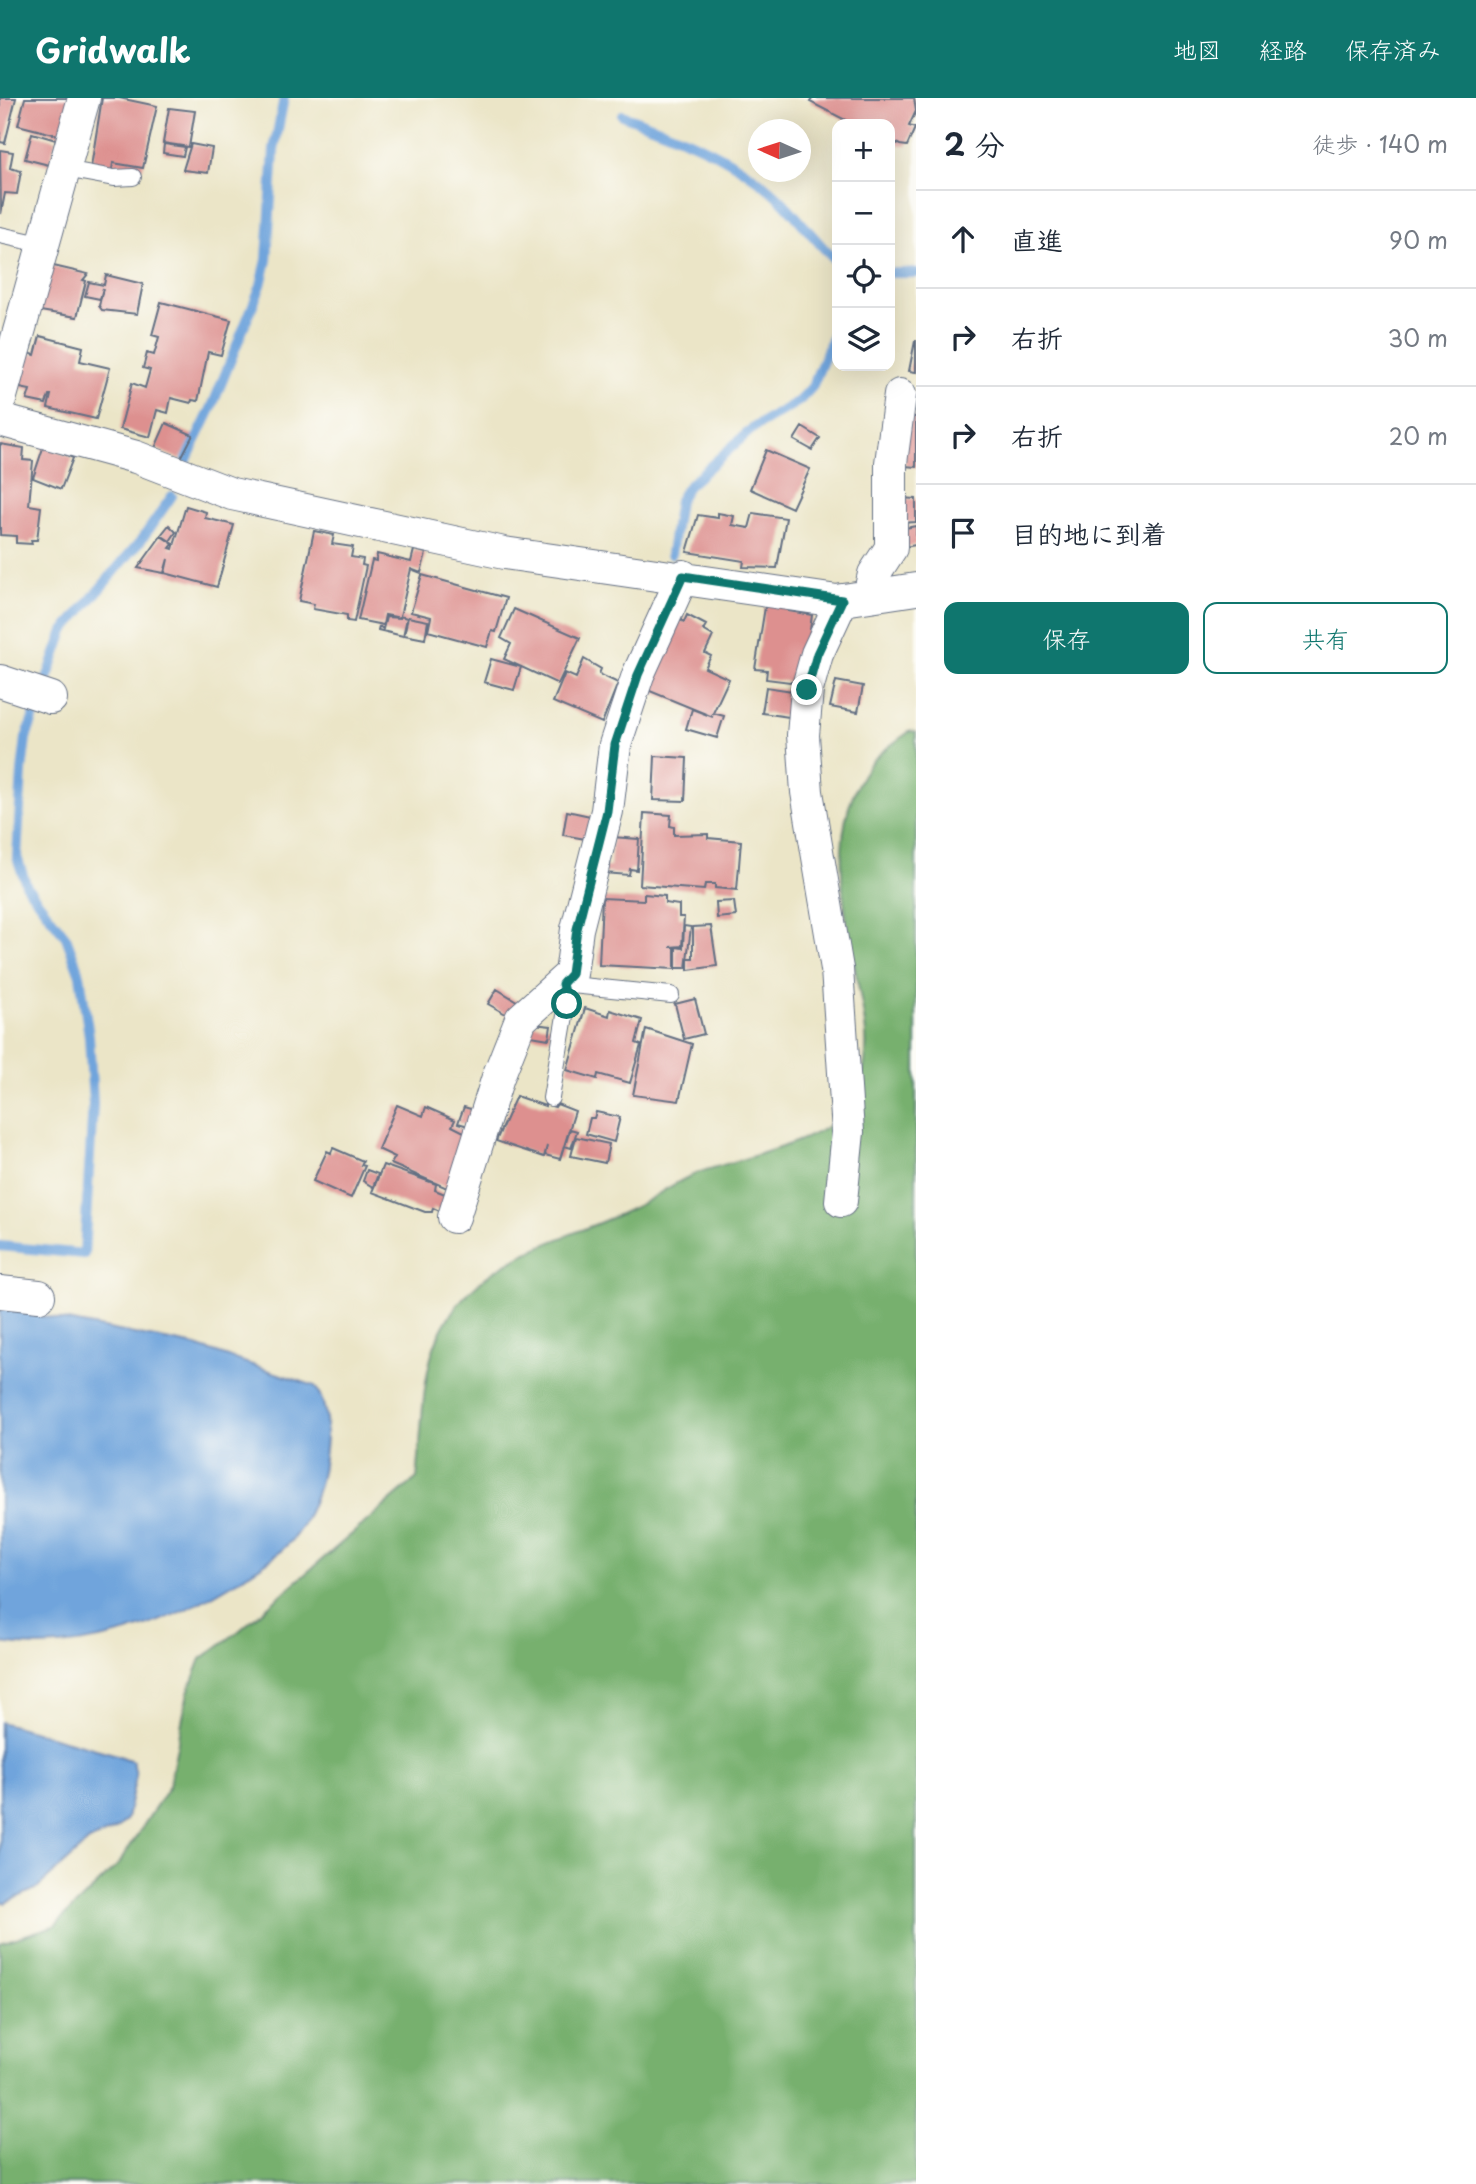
<!DOCTYPE html>
<html lang="ja">
<head>
<meta charset="utf-8">
<style>
  :root { --surface:#fff; --page:#f2f2f3; --text:#1f2937; --muted:#747a83; --line:#e0e1e3; --accent:#0f766e }
  body { margin:0; font-family:"Playpen Sans","Klee One",sans-serif; background:var(--page); color:var(--text) }
  .controls { position:absolute; right:21px; top:21px; display:grid; overflow:hidden; border-radius:14px; box-shadow:0 7px 28px #0002 }
  .controls button { width:63px; height:63px; display:grid; place-items:center; padding:0; border:0; border-bottom:2px solid var(--line); background:var(--surface); color:var(--text); font:35px sans-serif }
  .compass { position:absolute; left:748px; top:21px; width:63px; height:63px; border-radius:50%; background:var(--surface); box-shadow:0 7px 28px #0002; rotate:273deg }
  .stop { position:absolute; width:21px; height:21px; margin:-16px; border:5px solid #0f766e; border-radius:50%; background:#fff }
  .stop.end { background:#0f766e; border-color:#fff; box-shadow:0 2px 7px #0008 }
  .list { margin:0; padding:0; list-style:none }
  h2 { display:flex; justify-content:space-between; align-items:center; height:91px; margin:0; padding:0 28px; font-size:30px }
  h2 small { font-size:23px; font-weight:400; color:var(--muted) }
  .list li { display:grid; grid-template-columns:46px 1fr auto; gap:21px; align-items:center; box-sizing:border-box; height:98px; padding:0 28px; border-top:2px solid var(--line) }
  .list b { display:block; font-size:26px; white-space:nowrap }
  .list em { font-size:23px; font-style:normal; color:var(--muted) }
  .actions { display:flex; gap:14px; padding:21px 28px }
  .actions a { flex:1; padding:16px 0; border:2px solid var(--accent); border-radius:14px; text-align:center; font-size:24px; color:var(--accent) }
  .actions .main { background:var(--accent); color:#fff }
  .icon { flex:none; width:38px; height:38px; fill:none; stroke:currentColor; stroke-width:2; stroke-linecap:round; stroke-linejoin:round }
  .map { position:relative; flex:none; width:916px; height:2086px; overflow:hidden }
  header { display:flex; align-items:center; gap:42px; box-sizing:border-box; height:98px; padding:0 35px; background:var(--accent); color:#fff }
  header strong { font-size:33px }
  nav { display:flex; gap:38px; margin-inline-start:auto; font-size:24px }
  main { display:flex }
  aside { flex:1; background:var(--surface) }
  .map>svg:first-child { display:block }
  .forest { fill:#77b06e; stroke:#497066; stroke-width:2 }
  .water { fill:#70a4dc; stroke:#466a9d; stroke-width:2 }
  .lines { fill:none; stroke-linecap:round; stroke-linejoin:round }
  .stream { stroke:#70a4dc; stroke-width:10 }
  .building { fill:#dd908f }
  .service-casing { stroke:#646f83; stroke-width:18 }
  .minor-casing { stroke:#646f83; stroke-width:34 }
  .service { stroke:#fff; stroke-width:16 }
  .minor { stroke:#fff; stroke-width:32 }
  .route { stroke:#0f766e; stroke-width:9 }
</style>
</head>
<body>
<header>
<strong>Gridwalk</strong>
<nav><a>地図</a><a>経路</a><a>保存済み</a></nav>
</header>
<main>
<div class="map">
<svg width="916" height="2086" viewBox="0 0 916 2086">
  <rect width="100%" height="100%" fill="#fdfcf7"/>
  <filter id="ink" filterUnits="userSpaceOnUse"><feTurbulence type="fractalNoise" baseFrequency=".0143" numOctaves="2"/><feDisplacementMap in="SourceGraphic" scale="14" xChannelSelector="R" yChannelSelector="G"/><feConvolveMatrix kernelMatrix="1 2 1 2 8 2 1 2 1" color-interpolation-filters="sRGB"/></filter>
  <filter id="wash" filterUnits="userSpaceOnUse"><feTurbulence type="fractalNoise" baseFrequency=".00686" numOctaves="4" result="noise"/><feDisplacementMap in="SourceGraphic" scale="28" xChannelSelector="R" yChannelSelector="G"/><feGaussianBlur stdDeviation="1.57" result="paint"/><feColorMatrix in="noise" values="0 0 0 0 0 0 0 0 0 0 0 0 0 0 0 0 0 1.4 0 .05"/><feComposite in="paint" operator="in"/></filter>
  <g filter="url(#wash)">
    <rect width="100%" height="100%" fill="#ebe5c7"/>
    <path class="forest" d="M910,633l6,1v1452h-916v-241l54,-17 64,-61 51,-79 19,-94 13,-33 38,-28 178,-153c5,-42 4,-103 21,-141 36,-82 125,-94 197,-130 21,-10 42,-27 65,-35 35,-12 124,-31 144,-60 6,-8 11,-19 15,-29 12,-28 7,-58 1,-88 -13,-73 -38,-164 9,-230 10,-13 28,-24 41,-34z"/>
    <path class="water" d="M0,1210l196,38 119,40c15,23 12,47 9,72 -3,28 -15,63 -34,84 -13,14 -31,25 -47,35 -70,46 -158,79 -243,66z
      M0,1624l114,32 19,7 3,14 -9,44 -9,9 -29,13 -53,48 -31,14h-5z"/>
    <g class="lines">
      <path class="stream" d="M622,17c57,21 112,40 157,83 20,20 37,44 58,64
        M890,175h26
        M187,361l24,-50 50,-124 6,-25 7,-110 10,-52
        M671,456l8,-54 9,-14 65,-58 46,-27 13,-14 25,-60
        M0,1148l84,8 9,-150 -4,-68 -9,-61 -14,-38 -39,-50 -10,-30 5,-86 4,-33 38,-107 78,-92 30,-43"/>
    </g>
    <g id="blocks">
      <path class="building" d="M0,0h16l-11,45 -5,-1z
        M25,0h49l-9,39 -47,-12z
        M102,0h17l38,8 -14,62 -30,-5 -1,7 -21,-3z
        M813,0h101l2,13 -7,15 6,2 -8,18 -7,-1 -10,-5v-16h-37l-43,-22z
        M169,10l26,3 -6,36 -26,-4z
        M32,35l24,7 -7,25 -24,-6z
        M164,46l21,3 -2,9 -20,-3z
        M191,46l21,4 -4,25 -25,-3z
        M0,52l13,2 -3,16 11,3 -4,23 -12,-1 -4,21z
        M45,166l43,10 -5,6 3,1 -9,36 -43,-7z
        M106,177l37,9 -6,30 -35,-4 -3,-4 4,-18 -3,11 -15,-3 4,-14 15,3z
        M161,204l70,18 -10,35 -13,-3 -10,49 -6,-1 -1,3 -20,-5 -3,15 -11,-3 -7,27 -30,-8 12,-46 13,5 5,-18 -7,-2 4,-15 7,2 5,-18 -7,-2z
        M40,238l43,11 -3,14 30,7 -14,51 -48,-11 3,-13h-2l-3,9 -19,-4 3,-10 -10,-2 8,-35 7,2z
        M915,243h1v31l-7,-1z
        M905,318l11,1v50l-11,-1z
        M166,325l27,12 -13,25 -25,-12z
        M802,329l18,11 -8,12 -18,-10z
        M0,346l24,4 -1,12 10,1 -4,44 12,2 -4,33h-6l1,4 -16,-1v-7l-16,-1z
        M44,347l29,13 -12,31 -28,-11z
        M766,352l44,19 -18,39 -42,-19z
        M900,400l16,1v23l-16,1z
        M186,408l20,6 -1,6 29,7 -17,62 -52,-14 3,-14 -4,14 -26,-5 23,-32 12,8 -3,4 3,1z
        M718,415l16,3 -2,9 17,3 4,-15 33,5 -9,50 -34,-1 1,-6 -57,-9 11,-37 20,3z
        M169,427l7,7 -6,9 -9,-6z
        M916,428v19l-12,2 -4,-18z
        M314,433l20,4 -2,9 21,3 -2,10 12,2 -1,6 4,1 -12,56 -7,-1v-6l-34,-6 1,-5 -15,-3z
        M414,452l12,3 -5,20 -10,-4 -11,47 7,2 -4,18 -25,-6 1,-4 4,3 3,-12 15,1 -16,-3 -2,10 -25,-5 14,-60 4,1 1,-7 34,8z
        M422,477l84,23 -10,34 -4,-1 -5,16 -59,-16 3,-14 -20,-5z
        M768,504l21,3 -1,6 24,4 -8,60 -6,8 -32,-4 1,-9 -12,-1 10,-62h3z
        M514,511l66,29 -22,46 -54,-25 7,-15 -10,-6z
        M687,517l19,10 -3,5 10,6 -8,17 6,3 -6,12 24,11 -16,34 11,3 -7,22 -31,-9 6,-20 21,8 -68,-28 31,-71 8,4z
        M408,519l20,4 -3,18 -21,-4z
        M491,561l30,8 -7,23 -30,-8z
        M584,561l17,10 -2,5 19,9 -16,40 -49,-21 12,-29 11,5z
        M836,583l27,5 -5,26 -28,-5z
        M766,589l33,5 -3,26 -34,-5z
        M655,658l32,2 -2,43 -32,-1z
        M567,713l28,6 -4,23 -28,-5z
        M644,715l27,2 -1,11 4,1v8l34,-1v4l33,3 -4,49 -22,-2v-4h-10l-1,6 -64,-5z
        M612,739l27,2 -2,31 -7,-1 -1,6 -25,-2v-6h6z
        M644,796l21,2v7l14,2v12h5l-2,29 -12,1h5v22l-76,-4 3,-67 42,2z
        M734,803l2,15 -19,2 -1,-16z
        M684,828l7,1 -5,41h-10v-21l7,1z
        M711,828l6,40 -29,4v-12h5v-31z
        M497,891l23,14 -9,14 -23,-13z
        M695,901l9,35 -20,5 -9,-35z
        M585,910l24,8 1,-6 32,10 -6,23 5,2 -11,38 -32,-9 -1,5 -30,-9z
        M533,926l18,2 -2,13 -18,-3z
        M646,931l46,15 -13,57 -46,-6z
        M516,998l29,10v-2l10,3 2,-3 18,7 -15,48 -15,-4 2,-9 -3,11 -48,-16z
        M397,1007l26,11 3,-9 29,13 -3,6 18,9 -23,53 -56,-24 4,-7 -17,-8z
        M464,1009l13,4 -5,16 -14,-4z
        M596,1014l24,5 -6,25 -28,-8 4,-16h4z
        M570,1031l7,2 -6,17 -6,-2z
        M576,1039l33,7 -4,19 -34,-7z
        M333,1050l30,13 -2,4 4,1 -14,32 -38,-17 14,-30 4,2z
        M383,1067l53,19 -1,6 15,6 -6,17 -11,-5 -1,4h-7l-53,-20z
        M367,1072l11,4 -5,13 -10,-6z"/>
    </g>
  </g>
  <g filter="url(#ink)">
    <use href="#blocks" fill-opacity="0" stroke="#646f83" stroke-width="2"/>
    <g class="lines">
      <defs>
        <path id="service" d="M65,71l49,9 19,-1
          M0,137l45,10
          M551,1000l16,-94 -5,-20 109,11"/>
        <path id="minor" d="M0,302l84,-302
          M0,322l136,37 96,37 272,59 333,48 79,-12
          M869,498l5,-22 17,-26v-85l9,-68
          M0,583l51,17
          M841,1103l7,-69 -11,-163 -30,-177 -4,-57 4,-45 10,-36 25,-54
          M454,1119l44,-140 23,-58 50,-45 6,-45 30,-118 8,-66 23,-70 45,-99
          M0,1194l39,4"/>
      </defs>
      <use href="#service" class="service-casing"/>
      <use href="#minor" class="minor-casing"/>
      <use href="#service" class="service"/>
      <use href="#minor" class="minor"/>
    </g>
  </g>
  <g class="lines" filter="url(#ink)">
    <path class="route" d="M567,906l-5,-20 9,-10 6,-45 30,-118 8,-66 23,-70 45,-99 159,24 -25,54 -10,36"/>
  </g>
</svg>
<div class="controls">
<button>+</button>
<button>−</button>
<button><svg class="icon" aria-label="locate" viewBox="0 0 24 24"><circle cx="12" cy="12" r="6"/><path d="M12 2v4M12 18v4M2 12h4M18 12h4"/></svg></button>
<button><svg class="icon" aria-label="layers" viewBox="0 0 24 24"><path d="M12 4l9 5-9 5-9-5zM3 14l9 5 9-5"/></svg></button>
</div>
<svg class="compass" viewBox="-18 -18 36 36"><path d="M0-13l5 13h-10z" fill="#e53935"/><path d="M0 13l5-13h-10z" fill="#747a83"/></svg>
<div class="stop" style="left:567px;top:906px"></div>
<div class="stop end" style="left:807px;top:592px"></div>
</div>
<aside>
<h2>2 分<small>徒歩 · 140 m</small></h2>
<ul class="list">
<li><svg class="icon" aria-label="ahead" viewBox="0 0 24 24"><path d="M12 20V5M6 11l6-6 6 6"/></svg><div><b>直進</b></div><em>90 m</em></li>
<li><svg class="icon" aria-label="right" viewBox="0 0 24 24"><path d="M7 20v-9h11M14 6l5 5-5 5"/></svg><div><b>右折</b></div><em>30 m</em></li>
<li><svg class="icon" aria-label="right" viewBox="0 0 24 24"><path d="M7 20v-9h11M14 6l5 5-5 5"/></svg><div><b>右折</b></div><em>20 m</em></li>
<li><svg class="icon" aria-label="arrive" viewBox="0 0 24 24"><path d="M6 21V4h12l-3 4 3 4H6"/></svg><div><b>目的地に到着</b></div></li>
</ul>
<div class="actions"><a class="main">保存</a><a>共有</a></div>
</aside>
</main>
</body>
</html>
